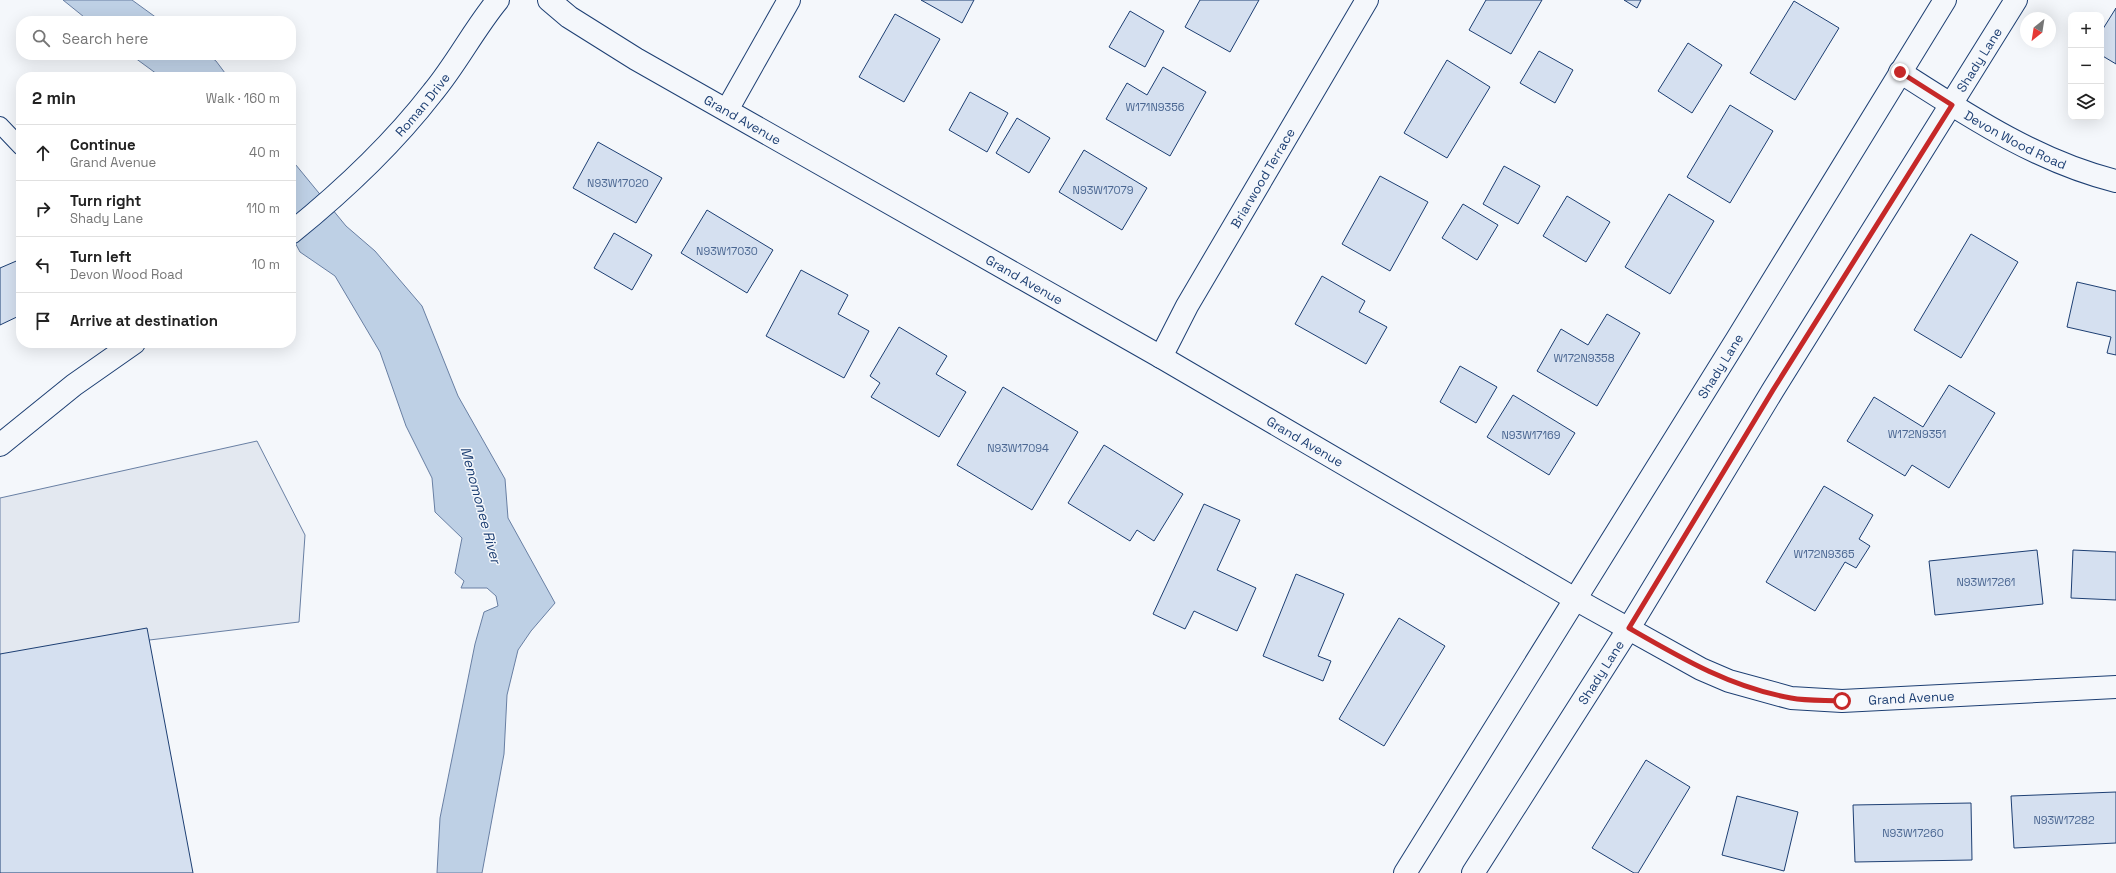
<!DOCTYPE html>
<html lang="en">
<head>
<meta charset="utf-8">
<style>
  :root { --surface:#fff; --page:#f6f6f6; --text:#222; --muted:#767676; --line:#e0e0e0 }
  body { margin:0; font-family:"Space Grotesk",sans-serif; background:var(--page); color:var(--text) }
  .controls { position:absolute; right:12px; top:12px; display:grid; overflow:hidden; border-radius:8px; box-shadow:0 4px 16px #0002 }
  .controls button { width:36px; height:36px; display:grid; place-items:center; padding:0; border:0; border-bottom:1px solid var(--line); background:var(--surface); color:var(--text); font:20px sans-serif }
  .compass { position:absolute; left:2020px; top:12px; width:36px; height:36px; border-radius:50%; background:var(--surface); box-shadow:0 4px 16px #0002; rotate:210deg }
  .stop { position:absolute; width:12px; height:12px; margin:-9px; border:3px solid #c62828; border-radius:50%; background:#fff }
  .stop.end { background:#c62828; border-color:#fff; box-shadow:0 1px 4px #0008 }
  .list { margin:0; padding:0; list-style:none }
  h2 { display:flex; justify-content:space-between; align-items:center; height:52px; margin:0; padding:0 16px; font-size:17px }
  h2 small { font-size:13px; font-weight:400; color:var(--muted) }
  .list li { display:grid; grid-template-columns:26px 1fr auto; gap:12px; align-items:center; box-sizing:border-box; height:56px; padding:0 16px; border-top:1px solid var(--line) }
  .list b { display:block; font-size:15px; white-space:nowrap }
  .list p { margin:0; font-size:13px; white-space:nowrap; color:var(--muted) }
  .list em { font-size:13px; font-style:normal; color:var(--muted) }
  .icon { flex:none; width:22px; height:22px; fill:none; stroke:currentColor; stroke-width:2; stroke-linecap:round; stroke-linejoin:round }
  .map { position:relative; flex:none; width:2116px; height:873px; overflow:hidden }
  .search { position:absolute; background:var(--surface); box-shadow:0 4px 16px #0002; left:16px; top:16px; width:280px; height:44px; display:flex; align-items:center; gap:10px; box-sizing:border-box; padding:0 14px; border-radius:16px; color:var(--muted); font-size:15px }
  .panel { position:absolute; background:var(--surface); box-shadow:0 4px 16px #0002; left:16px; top:72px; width:280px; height:276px; border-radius:16px }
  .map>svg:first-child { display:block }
  .parking { fill:#e3e8f0; stroke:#687fa3 }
  .water { fill:#bed0e5; stroke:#687fa3 }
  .building { fill:#d5e0f0; stroke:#1d3f73 }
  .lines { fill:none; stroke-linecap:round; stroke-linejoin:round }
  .lane-casing { stroke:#1d3f73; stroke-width:18 }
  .street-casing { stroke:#1d3f73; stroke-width:24 }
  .lane { stroke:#f4f7fb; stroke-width:16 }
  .street { stroke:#f4f7fb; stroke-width:22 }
  .route { stroke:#c62828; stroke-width:5 }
  .labels { text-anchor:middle; stroke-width:3; stroke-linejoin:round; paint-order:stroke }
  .number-label { font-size:11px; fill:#4b6792 }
  .street-label { font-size:13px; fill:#1d3f73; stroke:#f4f7fb }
  .water-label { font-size:14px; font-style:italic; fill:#1d3f73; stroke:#f4f7fb }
</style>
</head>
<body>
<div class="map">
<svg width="2116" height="873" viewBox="0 0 2116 873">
  <rect width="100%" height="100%" fill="#f4f7fb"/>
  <path class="parking" d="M257,441l48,94 -6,87 -299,36v-160z"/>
  <path class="water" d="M63,0h69l29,21h-72z
    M131,55h77l8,6 12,16h-67z
    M291,159l55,67 29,25 47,55 36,90 47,83 3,39 47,85 -24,28 -13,19 -11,45 -3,59 -22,119h-45l3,-55 35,-174 9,-32 14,-6 -2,-10 -9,-8h-26l3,-7 -9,-8 7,-35 -27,-26 -3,-34 -26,-52 -26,-74 -45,-76 -35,-24 -9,-17z"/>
  <path class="building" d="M921,0h53l-12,23z
    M1200,0h59l-29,52 -45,-25z
    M1486,0h56l-31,54 -42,-24z
    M1624,0h17l-4,8z
    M1794,1l45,27 -44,72 -45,-27z
    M2116,8v56l-15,-9v-23z
    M1130,11l34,20 -19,36 -36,-20z
    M895,14l45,25 -36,63 -45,-25z
    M1688,43l34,22 -30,48 -34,-22z
    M1539,51l34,19 -18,33 -35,-20z
    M1447,60l43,27 -43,71 -43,-25z
    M1163,67l43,25 -36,64 -64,-37 21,-36 20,12z
    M970,92l38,21 -21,39 -38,-22z
    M1730,105l43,26 -43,72 -43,-26z
    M1017,118l33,20 -21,35 -33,-20z
    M598,142l64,36 -26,45 -63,-35z
    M1084,150l63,38 -25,42 -63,-38z
    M1504,166l36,20 -22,38 -35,-20z
    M1380,176l48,26 -38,69 -48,-27z
    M1669,194l45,27 -44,73 -45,-27z
    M1567,196l43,26 -24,40 -43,-26z
    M1463,204l35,21 -21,35 -35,-22z
    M707,210l66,40 -26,43 -66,-40z
    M614,233l38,22 -20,35 -38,-22z
    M1971,234l47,28 -57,96 -47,-28z
    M21,259v56l-21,10v-57z
    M801,270l47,25 -10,19 31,17 -25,47 -78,-42z
    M1322,276l43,25 -6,11 28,15 -21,37 -71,-40z
    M2077,282l39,9v64l-9,-2 4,-16 -44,-10z
    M1607,314l33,19 -43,73 -60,-35 24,-42 27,16z
    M899,327l48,29 -11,18 30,18 -27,45 -68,-40 9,-14 -10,-7z
    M1460,366l37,21 -21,36 -36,-21z
    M1949,385l46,28 -46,75 -37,-23 -7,11 -58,-35 27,-44 49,30z
    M1003,387l75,45 -46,78 -75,-45z
    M1513,395l62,38 -26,42 -62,-38z
    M1104,445l79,49 -29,47 -17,-11 -7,11 -62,-38z
    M1824,486l49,29 -14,24 11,7 -14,22 -11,-6 -30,49 -49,-29z
    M1204,504l36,16 -23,50 39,18 -19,43 -43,-20 -9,18 -32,-15z
    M2037,550l6,54 -108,11 -6,-54z
    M2073,550l43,2v48l-45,-2z
    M1296,574l48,20 -26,62 13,5 -8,20 -60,-25z
    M1399,618l46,28 -61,100 -45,-27z
    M147,628l46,245h-193v-219z
    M1646,760l44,27 -52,86h-4l-42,-25z
    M2116,792v51l-102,5 -3,-52z
    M1737,796l61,16 -14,59 -62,-16z
    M1971,803l1,57 -117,2 -2,-57z"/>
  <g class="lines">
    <defs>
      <path id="lane" d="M0,125l21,22"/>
      <g id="street">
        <path id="s1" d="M549,0l20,17 67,42 525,298 414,242 126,70 28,12 62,17 51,3 274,-14"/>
        <path id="s2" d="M1900,72c67,43 138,90 216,109"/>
        <path d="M727,110l62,-110"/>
        <path id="s3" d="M291,233c52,-42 101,-88 142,-141 24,-29 41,-63 65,-92"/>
        <path id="s4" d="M1161,357l26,-51 180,-306"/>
        <path d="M0,445l74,-60 60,-42"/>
        <path id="s5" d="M1405,873l332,-534 208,-339"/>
        <path id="s6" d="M1473,873l156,-245 144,-238 243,-390"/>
      </g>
    </defs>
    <use href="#lane" class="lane-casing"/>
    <use href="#street" class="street-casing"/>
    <use href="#lane" class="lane"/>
    <use href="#street" class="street"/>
  </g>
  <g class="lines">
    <path class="route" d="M1842,701c-16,-1 -35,0 -51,-3 -61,-11 -110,-40 -162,-70l144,-238 179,-285 -52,-33"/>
  </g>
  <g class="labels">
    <g class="number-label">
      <text x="1155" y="111">W171N9356</text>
      <text x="618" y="187">N93W17020</text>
      <text x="1103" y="194">N93W17079</text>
      <text x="727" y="255">N93W17030</text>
      <text x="1584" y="362">W172N9358</text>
      <text x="1917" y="438">W172N9351</text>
      <text x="1531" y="439">N93W17169</text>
      <text x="1018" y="452">N93W17094</text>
      <text x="1824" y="558">W172N9365</text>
      <text x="1986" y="586">N93W17261</text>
      <text x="2064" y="824">N93W17282</text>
      <text x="1913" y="837">N93W17260</text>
    </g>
    <g class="street-label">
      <text dy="5" stroke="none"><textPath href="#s6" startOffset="958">Shady Lane</textPath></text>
      <text dy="5" stroke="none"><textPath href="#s3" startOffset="184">Roman Drive</textPath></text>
      <text dy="5" stroke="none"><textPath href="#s1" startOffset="228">Grand Avenue</textPath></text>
      <text dy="5" stroke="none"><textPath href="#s2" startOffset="134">Devon Wood Road</textPath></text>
      <text dy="5" stroke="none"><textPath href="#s4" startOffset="206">Briarwood Terrace</textPath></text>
      <text dy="5" stroke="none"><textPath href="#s1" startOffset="552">Grand Avenue</textPath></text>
      <text dy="5" stroke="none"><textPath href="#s5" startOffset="597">Shady Lane</textPath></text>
      <text dy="5" stroke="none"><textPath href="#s1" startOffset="876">Grand Avenue</textPath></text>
      <text dy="5" stroke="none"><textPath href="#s6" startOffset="238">Shady Lane</textPath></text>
      <text dy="5" stroke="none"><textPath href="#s1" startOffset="1548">Grand Avenue</textPath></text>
    </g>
    <g class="water-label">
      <text transform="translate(481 505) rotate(75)" y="5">Menomonee River</text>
    </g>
  </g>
</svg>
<div class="controls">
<button>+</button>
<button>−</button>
<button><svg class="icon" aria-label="layers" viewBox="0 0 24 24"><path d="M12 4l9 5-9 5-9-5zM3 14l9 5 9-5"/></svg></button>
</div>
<svg class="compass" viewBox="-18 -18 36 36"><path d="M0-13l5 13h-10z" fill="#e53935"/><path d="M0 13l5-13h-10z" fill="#767676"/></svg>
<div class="stop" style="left:1842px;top:701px"></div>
<div class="stop end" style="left:1900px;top:72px"></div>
<div class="search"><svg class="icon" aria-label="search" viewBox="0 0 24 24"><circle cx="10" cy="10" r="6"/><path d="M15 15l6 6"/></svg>Search here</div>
<section class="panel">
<h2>2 min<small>Walk · 160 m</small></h2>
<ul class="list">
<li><svg class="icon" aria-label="ahead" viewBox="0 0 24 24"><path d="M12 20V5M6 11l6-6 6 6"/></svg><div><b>Continue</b><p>Grand Avenue</p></div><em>40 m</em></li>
<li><svg class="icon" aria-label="right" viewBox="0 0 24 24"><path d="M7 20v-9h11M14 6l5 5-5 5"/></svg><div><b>Turn right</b><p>Shady Lane</p></div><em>110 m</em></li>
<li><svg class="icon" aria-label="left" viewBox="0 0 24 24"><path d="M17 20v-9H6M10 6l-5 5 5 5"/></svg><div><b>Turn left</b><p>Devon Wood Road</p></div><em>10 m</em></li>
<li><svg class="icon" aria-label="arrive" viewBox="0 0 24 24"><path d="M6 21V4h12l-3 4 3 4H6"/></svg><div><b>Arrive at destination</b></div></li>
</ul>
</section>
</div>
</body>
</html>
